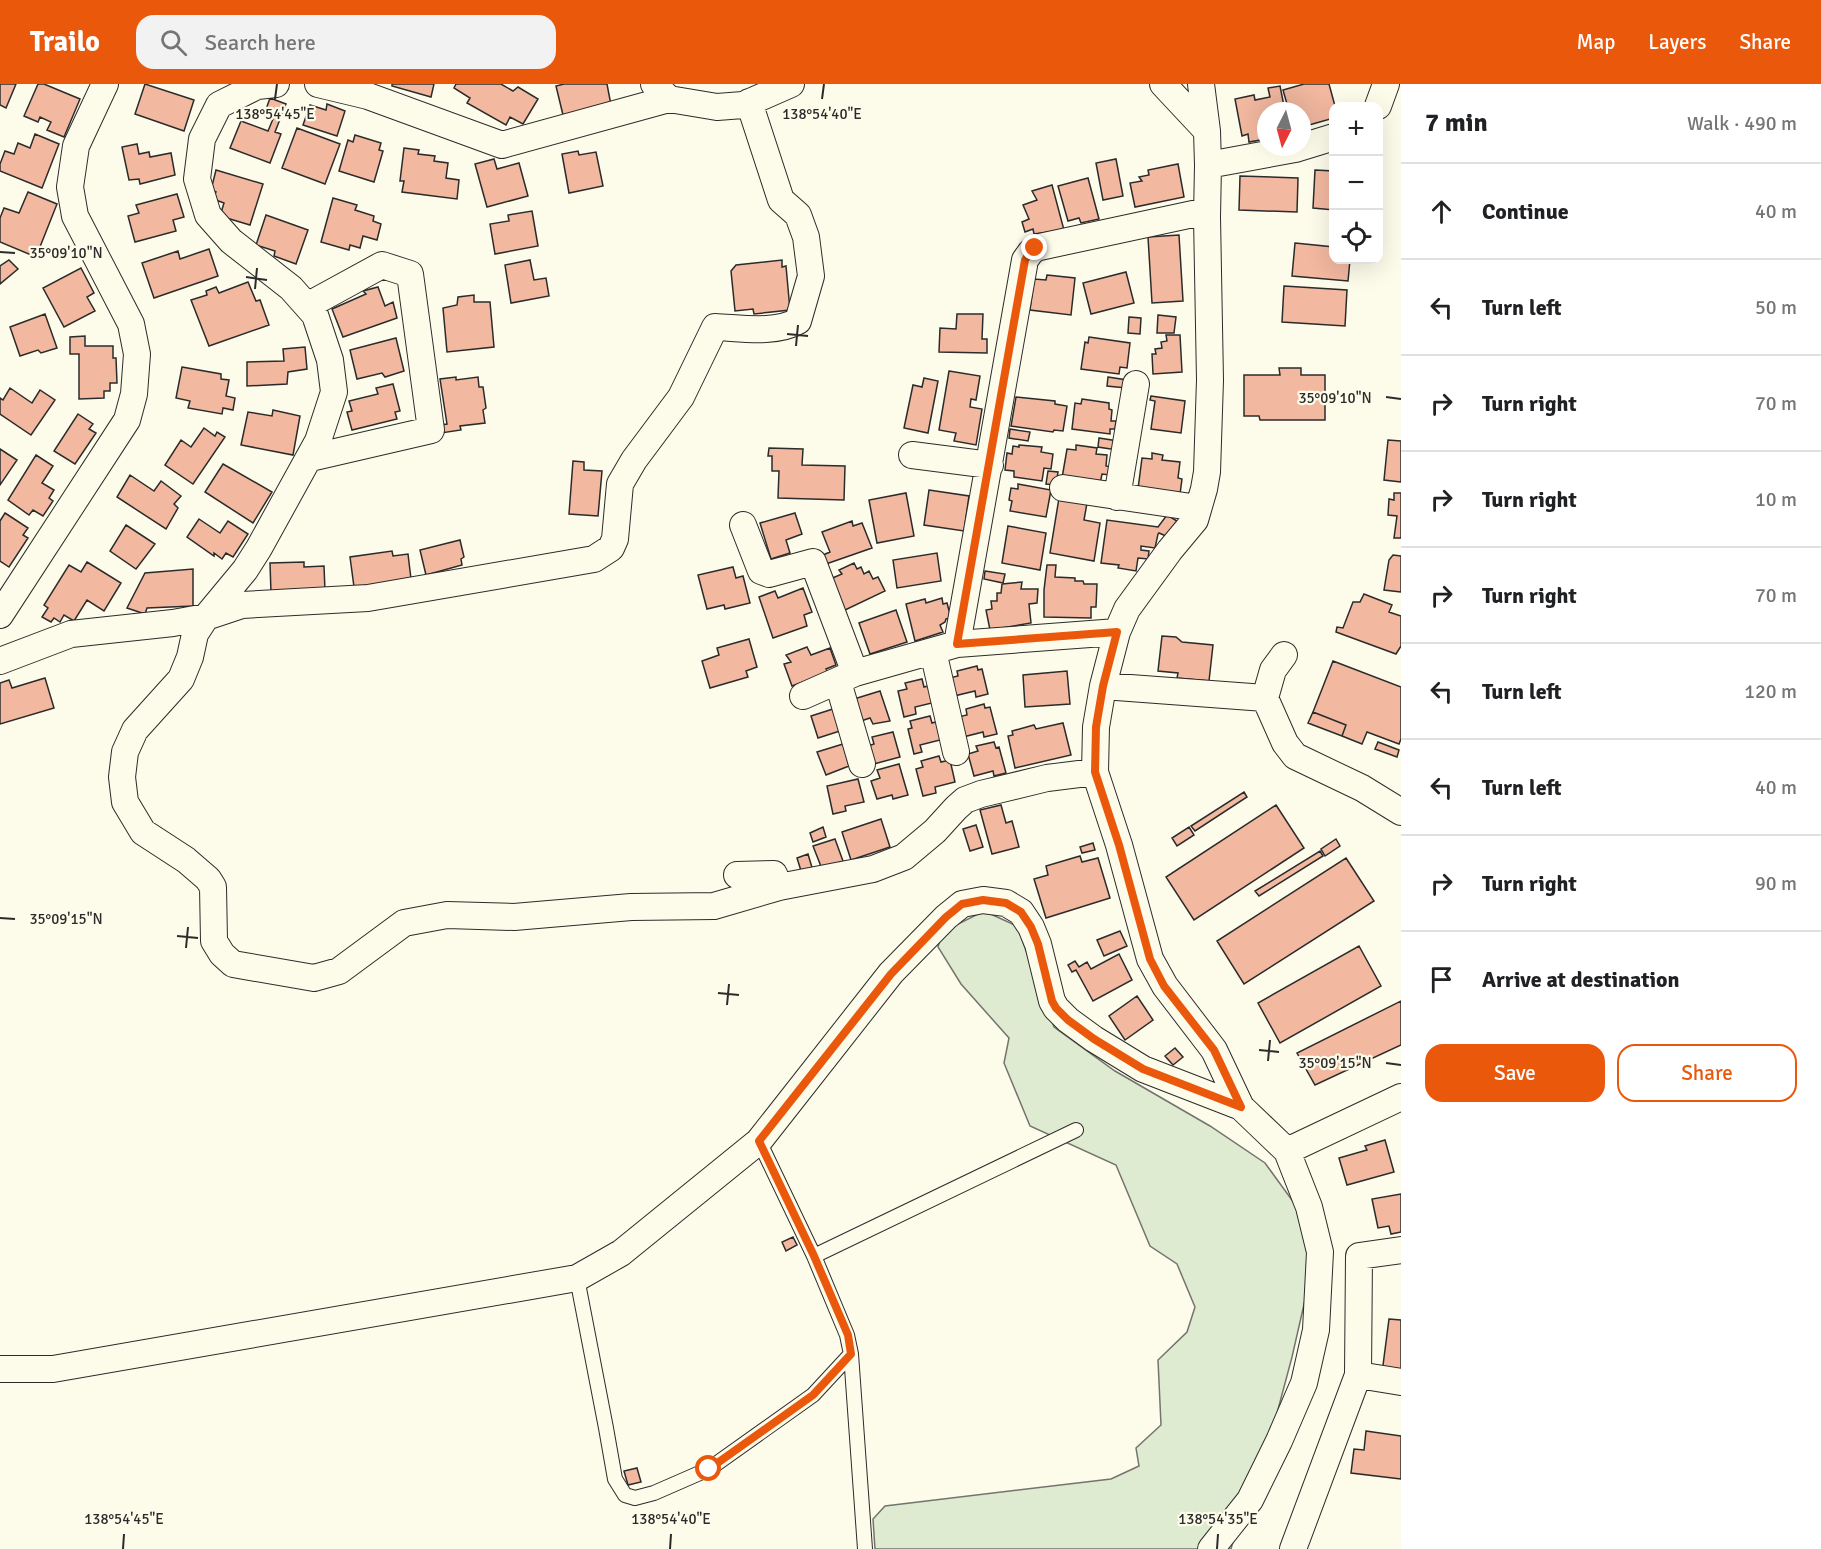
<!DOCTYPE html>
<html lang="en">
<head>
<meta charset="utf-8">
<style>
  :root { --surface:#fff; --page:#f2f2f2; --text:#202124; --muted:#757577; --line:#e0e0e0; --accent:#ea580c }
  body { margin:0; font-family:Signika,sans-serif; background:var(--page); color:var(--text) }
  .controls { position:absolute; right:18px; top:18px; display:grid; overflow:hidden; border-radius:12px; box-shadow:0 6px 24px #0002 }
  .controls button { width:54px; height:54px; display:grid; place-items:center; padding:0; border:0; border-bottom:2px solid var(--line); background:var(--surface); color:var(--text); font:30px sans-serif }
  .compass { position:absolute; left:1257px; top:18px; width:54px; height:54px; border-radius:50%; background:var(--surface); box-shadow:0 6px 24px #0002; rotate:186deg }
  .stop { position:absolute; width:18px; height:18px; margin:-14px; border:4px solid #ea580c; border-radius:50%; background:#fff }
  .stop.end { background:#ea580c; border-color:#fff; box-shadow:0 2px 6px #0008 }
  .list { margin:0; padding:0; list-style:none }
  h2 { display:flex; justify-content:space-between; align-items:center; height:78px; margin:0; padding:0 24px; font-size:26px }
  h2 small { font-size:20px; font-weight:400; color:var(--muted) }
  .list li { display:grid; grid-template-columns:39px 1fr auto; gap:18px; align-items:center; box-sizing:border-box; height:96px; padding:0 24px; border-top:2px solid var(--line) }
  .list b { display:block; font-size:22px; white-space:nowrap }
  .list em { font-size:20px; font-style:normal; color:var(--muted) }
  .actions { display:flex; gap:12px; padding:18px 24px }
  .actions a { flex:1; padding:14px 0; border:2px solid var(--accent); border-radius:18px; text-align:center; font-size:21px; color:var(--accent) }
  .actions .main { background:var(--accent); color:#fff }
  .icon { flex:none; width:33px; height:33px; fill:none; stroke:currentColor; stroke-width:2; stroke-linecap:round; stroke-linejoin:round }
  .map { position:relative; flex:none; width:1401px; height:1465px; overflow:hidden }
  header { display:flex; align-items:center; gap:36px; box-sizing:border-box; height:84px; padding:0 30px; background:var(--accent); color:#fff }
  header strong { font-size:28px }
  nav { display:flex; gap:33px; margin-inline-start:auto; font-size:21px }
  .search { width:420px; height:54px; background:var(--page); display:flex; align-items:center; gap:15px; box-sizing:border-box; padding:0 21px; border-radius:18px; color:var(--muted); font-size:22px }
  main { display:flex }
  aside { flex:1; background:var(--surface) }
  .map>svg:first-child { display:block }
  .green { fill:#deebd1; stroke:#74746e; stroke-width:1.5 }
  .building { fill:#f2b8a0; stroke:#2b2b2b; stroke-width:1.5 }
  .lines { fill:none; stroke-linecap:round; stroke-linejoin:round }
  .lane-casing { stroke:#2b2b2b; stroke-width:16 }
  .street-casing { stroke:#2b2b2b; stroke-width:28 }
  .lane { stroke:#fdfbea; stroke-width:14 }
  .street { stroke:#fdfbea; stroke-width:26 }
  .route { stroke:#ea580c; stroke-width:8 }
  .ticks { fill:none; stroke:#2b2b2b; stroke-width:2 }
  .ticks-label { font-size:15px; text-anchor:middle; fill:#2b2b2b; stroke:#fdfbea; stroke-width:4.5; stroke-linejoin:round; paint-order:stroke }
</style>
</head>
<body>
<header>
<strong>Trailo</strong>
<div class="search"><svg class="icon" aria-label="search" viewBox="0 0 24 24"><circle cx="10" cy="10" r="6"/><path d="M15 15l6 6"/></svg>Search here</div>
<nav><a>Map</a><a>Layers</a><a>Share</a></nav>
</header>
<main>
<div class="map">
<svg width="1401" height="1465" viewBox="0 0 1401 1465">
  <rect width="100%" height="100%" fill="#fdfbea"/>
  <path class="green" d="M984,827l33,15 37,101 61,44 95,55 55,37 32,44 15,57 -7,36 -13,57 -16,60 -23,52 -22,80h-356l-2,-30 12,-13 226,-27 28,-13 -3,-18 25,-23 -3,-65 29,-28 8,-25 -18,-43 -27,-18 -34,-81 -86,-39 -26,-63 5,-25 -48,-54 -23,-37 4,-15z"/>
  <path class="building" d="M0,0h16l-10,24 -6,-3z
    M38,0h6l36,15 -16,38 -17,-7 4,-8 -11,-5 -2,5 -14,-6z
    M145,0l49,16 -10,31 -49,-17z
    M392,0h42l-3,13 -39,-11z
    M456,0h45l12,7 5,-4 20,12 -15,25 -13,-7 -4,8 -39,-22 3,-5 -16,-10z
    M564,0h43l4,21 -48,10 -7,-29z
    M1304,0h25l6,22h-1v12l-32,9v-16h-13l-6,-21z
    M1280,2l5,25h-19v28l-17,3 -1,-8 -6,2 -7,-37 19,-4 1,5 15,-3 -2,-9z
    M270,14l16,6 -11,28 6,2 -11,29 -40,-15 11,-27 27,10 5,-12 -9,-4z
    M327,20l18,7 -8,25 -34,-11 7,-20 16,5z
    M297,44l43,16 -15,40 -43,-16z
    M35,50l24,10 -17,44 -42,-17v-7l5,-13 9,3 4,-11 12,5z
    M355,51l26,8 -2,7 4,1 -9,31 -35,-11 9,-31 5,2z
    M137,60l2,10 10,-2 1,5 21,-4 4,22 -35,9 -1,-5 -10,1 -7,-33z
    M404,64l15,2 -1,4 17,2 -1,5 14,2 -2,15 13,2 -2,19 -55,-7 2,-11h-4z
    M578,67l1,4 17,-3 7,34 -34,7 -7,-39z
    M494,75l3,10 22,-6 9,33 -41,11 -12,-43z
    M1116,75l7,37 -20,4 -7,-37z
    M1178,80l6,33 -49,10 -5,-24 12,-2 -3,-4 10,-2 -1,-5z
    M216,86l47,14 -13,41 -30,-9 4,-13 -11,-4 3,-7 -5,-2z
    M1315,86l19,1v39l-21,-2z
    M1240,92l58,2 -1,34 -58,-2z
    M1088,94l11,41 -18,4 -2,-5 -11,3 -10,-35z
    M1052,101l12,45 -30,4 -1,-5 -8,3 -3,-10 7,-3 -6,-14 14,-5 -5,-9z
    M28,108l29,12 -21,53 -36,-15v-24l4,-10 15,5z
    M177,110l7,23 -11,3 3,11 -41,11 -7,-26 11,-3 -3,-8z
    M333,114l24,7 -2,5 19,6 -1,5 8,3 -4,16 -14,-4 -3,12 -10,-3 -1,5 -28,-8z
    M532,127l6,35 -43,8 -5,-30 19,-3 -1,-6z
    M266,131l42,15 -12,34 -22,-8 1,-5 -19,-6z
    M1179,151l4,66 -31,2 -4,-66z
    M1295,159l39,4v13h16l-2,21 -56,-5z
    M209,165l9,27 -64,22 -12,-35 36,-12 2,8z
    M9,176l9,9 -18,15v-18z
    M530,176l4,20 12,-2 3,18 -38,7 -6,-38z
    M782,176v7l4,-1 4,44 -36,4 -1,-5 -18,2 -4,-40 5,-6z
    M81,184l13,25 -7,4 8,14 -31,16 -21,-39z
    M1126,188l8,31 -43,11 -8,-31z
    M1047,191l28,3 -4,37 -41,-5 4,-31 12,1z
    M248,198l8,19 4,-1 9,25 -60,21 -18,-46 16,-5 -1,-4 10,-4 3,6z
    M1284,202l63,4 -2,36 -63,-4z
    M378,203l7,19 8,-4 4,16 -54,19 -11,-28 34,-15 -3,-3z
    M474,211v7h16l4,45 -47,5 -4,-44 14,-3 1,-8z
    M45,230l12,34 -16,5 -3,-3 -18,6 -10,-29z
    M957,230h26l-1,25h5v14l-48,-1 1,-24 16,1z
    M1158,231l18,2 -2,16h-17z
    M1129,233l12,1 -1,16 -12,-1z
    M1166,251h14l2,37 -29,2 -1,-20h4l-1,-5 7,-1 -1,-6 6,-1z
    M85,252v10h28v12h3l1,25h-7v8h-6v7l-25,1v-45h-9v-17z
    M1089,253l41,6 -3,25 -7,-1 -1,7 -38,-5 4,-27 3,1z
    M396,254l8,33 -19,6 -3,-4 -25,6 -7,-29z
    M305,263l2,22 -19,3 -1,12 -40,2v-24l37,-1 -1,-12z
    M182,283l39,7v5l8,1 -3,16 9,2 -2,12 -10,-2 -1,6 -34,-6 2,-7 -14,-3z
    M1279,284h22v7h24v45h-65l-1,-4h-15v-41h36z
    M949,287l31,5 -4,24 -5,-1 -1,8 12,2 -6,36 -22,-4 2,-8 -17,-3z
    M456,293v3l22,-3 1,10h4l3,21 -3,2 2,13 -25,3 1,4 -20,3 -1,-8 7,-1 -7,-45z
    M1108,293l19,3 -1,8 -19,-2z
    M924,294l14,3 -10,52 -24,-5 9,-43 9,2z
    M393,300l7,27 -5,1 2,7 -45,11 -5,-18 5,-1 -3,-10 29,-7 -2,-6z
    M10,304l22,15 8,-13 15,10 -24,35 -31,-21v-16l3,2z
    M1151,312l34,5 -4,32 -30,-4 4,-28 -5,-1z
    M1016,313l39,4v3l12,2 -4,25 -9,-1 -1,2 -42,-6z
    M1082,315l27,4v6l3,1 -1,11h5l-1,8h-5v5l-38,-5 3,-26 6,1z
    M273,326l27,6 -7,39 -52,-10 7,-33 24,4z
    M78,330l15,10 -4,5 7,4 -21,31 -21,-13z
    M204,344l11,8 2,-4 8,5 -32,47 -28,-19 16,-25 10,7z
    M1010,345l20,3 -2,9 -19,-3z
    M1099,354l19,3 -1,9 -19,-3z
    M1388,356l13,1v41l-17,-2z
    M1019,361l23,2 -1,5 12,2 -2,15 -7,-1 -2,13 -28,-4v-6l-9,-1 2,-17 5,1 1,-8 6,1z
    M1076,361l21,3 -1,6 11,1 -1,11 5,1 -1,8 -8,-1 -2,10 -38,-6 5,-29 9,1z
    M769,364l34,1 -1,16 43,1 -1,34 -66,-2 1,-27h-7v-15h-4z
    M0,365l17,11 -17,25z
    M1152,369l11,2 -1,5 18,2 -2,16 4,1 -2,15 -42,-5 4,-31 10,1z
    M36,371l17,11 -11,17 12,7 -5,8 4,3 -10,15 -10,-6 -4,5 -21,-15z
    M573,377l11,1v8l18,1 -4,45 -29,-2z
    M223,380l49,28 -19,31 -48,-31z
    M1048,387l10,1 -2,13 -10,-1z
    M130,391l24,16 7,-10 20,15 -7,8 4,4 -12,21 -49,-32z
    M1018,400l33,6 -5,27 -36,-6 2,-10 -3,-1 2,-12 7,1z
    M929,406l40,6 -5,35 -40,-6z
    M906,409l8,43 -37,7 -8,-43z
    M1394,409h7v45h-7l3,-22 -9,-1 1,-16 5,1z
    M1059,414l28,5 -3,17 16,3 -6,38 -44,-8z
    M5,429l23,15 -5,7 5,3 -19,29 -9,-6v-40z
    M795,429l7,21 -16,6 4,13 -19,6 -11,-36z
    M1167,431l10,6 -11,15 -7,-3 -1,1 -3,14 -14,-2v4l8,1 -1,8 -10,-1 -2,13 -18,-3 1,-3 -18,-2 6,-43 51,7z
    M199,435l21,14 8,-12 20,13 -15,23 -7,-4 -4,6 -8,-6v3l-27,-19z
    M852,437l1,5 9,-3 10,25 -46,16 -3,-9 7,-3 -8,-20z
    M126,441l29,19 -19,25 -26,-18z
    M1008,442l38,7 -6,37 -38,-7z
    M460,456l4,17 -3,2 1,6 -36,10 -6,-25z
    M392,467l1,5 15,-2 3,25 -57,8 -4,-30z
    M937,469l4,28 -44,7 -4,-28z
    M1393,471l8,1v36l-17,-2 5,-30z
    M87,478l34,21 -17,28 -17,-11 -13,21 -10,-6 -4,7 -6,-4 -3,4 -9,-5 6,-9 -4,-3 25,-40 12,7z
    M304,478v5l20,-1 1,25 -54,2 -1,-30z
    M854,479l3,6 4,-2 3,7 5,-3 4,8 5,-2 7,14 -42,20 -15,-31 14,-6 -3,-4z
    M1047,481h9l-1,12 20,1v3h8l1,3h13l-1,23h-5v11l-47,-1v-27z
    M733,483l3,11 7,-2 7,27 -25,6 -1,-4 -17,4 -9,-34z
    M193,485v37l-46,2 -2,6 -18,-6 18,-35z
    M985,487l20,3 -2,9 -19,-4z
    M1022,498l-1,7h17l-1,14 -8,1 2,19 -41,7 -4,-20 6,-1 -1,-8h6v-8h4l1,-9z
    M803,504l9,24 -8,3 3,11 -34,12 -14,-41 16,-6 3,7z
    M1364,510l28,11 -3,7 12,4v30l-5,8 -60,-22 1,-5 6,1 10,-26h7z
    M942,514l1,6 4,-1 4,15 -5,1 -1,3 -5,3 3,7 -28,9 -9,-37 19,-5 1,4z
    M896,526l11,32 -37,12 -11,-31z
    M1162,552l14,1 6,5 31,3 -4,36 -32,-3 1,-5 -20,-2z
    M749,555l8,28 -11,4 2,6 -38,11 -8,-27 17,-6 -2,-7z
    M807,563l4,8 19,-7 6,17 -10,4 2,4 -36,13 -8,-22 7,-2 -5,-7z
    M1333,577l68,26v52l-2,5 -32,-12 -5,12 -20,-8 4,-11 -33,-13z
    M977,582l1,4 4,-1 6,25 -12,3 -1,-6 -21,5 -5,-18 9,-2 -1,-5z
    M1067,587l3,33 -45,3 -2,-32z
    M45,594l9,30 -54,16v-41l9,-3 3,8z
    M922,595l2,8 8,-2 4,17 -21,5 1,7 -12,3 -6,-26 9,-2 -2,-6z
    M880,607l10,30 -17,3 -3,-6 -9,3 -7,-22z
    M984,620l1,4 5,-1 7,27 -13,3 -1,-5 -20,5 -5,-20 9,-2 -1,-6z
    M836,624l7,22 -25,8 -7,-22z
    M1313,628l33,13 -4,11 -34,-13z
    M930,632l2,7 7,-2 5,18 -24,6 2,7 -8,2 -6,-25 4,-1 -2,-7z
    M1063,639l8,32 -56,13 -7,-32 5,-1 -1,-4 22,-6 2,4z
    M893,648l7,25 -30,8 -5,-18 9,-3 -2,-7z
    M994,658l2,6 3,-1 7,26 -12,3 -1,-5 -19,5 -6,-22 10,-3 -2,-5z
    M1378,658l21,8 -2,7 -22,-8z
    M843,660l6,22 -23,9 -9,-23z
    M939,672l2,6 9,-2 5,22 -20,5 1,6 -13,3 -7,-27 7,-2 -2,-6z
    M899,680l9,31 -15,4 -1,-4 -15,4 -6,-18 9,-3 -3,-8z
    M858,695l6,23 -19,4 1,5 -13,3 -6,-28z
    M1244,708l3,5 -52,34 -4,-5z
    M1001,721l5,18 6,-2 7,26 -27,7 -12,-44z
    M1276,721l28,43 -110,72 -28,-43z
    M881,735l9,28 -39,13 -9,-28z
    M976,741l7,22 -13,4 -7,-22z
    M823,743l3,10 -13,5 -3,-9z
    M1189,743l5,8 -17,11 -5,-8z
    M835,755l8,22 -21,8 -9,-23z
    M1336,755l4,7 -15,10 -4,-7z
    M1093,759l2,7 -13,3 -2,-6z
    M1320,767l3,5 -64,40 -4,-5z
    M808,770l5,17 -11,3 -5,-16z
    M1080,772l2,6 16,-4 12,40 -64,20 -12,-39 14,-4 -2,-9z
    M1346,774l28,43 -130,83 -27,-43z
    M1120,847l7,15 -23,10 -7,-16z
    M1359,862l22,40 -101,57 -22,-40z
    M1119,870l13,26 -39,21 -17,-31 -4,2 -4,-7 7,-4 4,6 8,-5 4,7z
    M1137,912l16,24 -28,20 -16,-24z
    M1401,917v44l-86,40 -18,-32z
    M1175,964l8,9 -10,8 -8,-9z
    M1385,1056l9,32 -47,13 -8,-27 28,-8 -2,-4z
    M1401,1110v38l-10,2 -2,-8 -11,2 -6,-29z
    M793,1153l4,8 -11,6 -4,-9z
    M1389,1235l12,1v55l-19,-2z
    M1366,1347l35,5v43l-50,-6 3,-24 10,1z
    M637,1384l4,14 -13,3 -4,-14z"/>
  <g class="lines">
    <defs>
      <path id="lane" d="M759,1057l55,115 262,-126
        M577,1194l29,150 9,51 10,16 10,3 19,-5 55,-24 104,-74 38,-41 -4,-19 -33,-79
        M851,1270l14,195"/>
      <path id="street" d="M276,0l-19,2 -38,19 -17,34 -5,40 11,36 23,26 60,47 24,27 15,45 4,32 -16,49 -59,107 -14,22 -39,47 -11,17 -5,23 -9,22 -46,51 -10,22 -3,25 3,25 18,30 43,28 22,19 5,8 1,54 8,13 11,10 81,14 25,-7 65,-48 43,-8 67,2 117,-10 83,-1 65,-19 94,-18 31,-12 31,-26 21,-23 9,-8 16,-6 66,-16 48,-6
        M318,0l50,12 134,49 167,-46
        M654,0l15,15 48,8 26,-2 48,-21
        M1163,0l44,47
        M1201,0l6,47 1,34 -1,52 3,163 -3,92 -3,17 -9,31 -25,30 -43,59 -10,23 -14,54 -7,41 -1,45 24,73 31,114 15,27 49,64 27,57
        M1378,22l8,-22
        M1208,81l87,-16 39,-12
        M307,222l75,-41 28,9 21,156 -121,28
        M912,371l78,10
        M1063,404l135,20
        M1117,413l19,-113
        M743,441l18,46 8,3 44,-12 42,111
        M0,531l127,-195 7,-26 3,-40 -6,-30 -56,-108 -5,-29 6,-41 29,-62
        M957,560l68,-384 5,-7 5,-5 172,-37
        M933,567l23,101
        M1284,571l-11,15 -8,28 20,45 10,13 67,32 39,24
        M0,577l71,-27 102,-11 33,-6 36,-12 126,-7 226,-39 17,-11 4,-9 5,-55 14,-24 47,-63 34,-70c26,1 60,7 83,-6l13,-45 -5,-39 -8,-22 -17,-15 -32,-98
        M838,598l24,82
        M1103,602l162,12
        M803,612l52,-23 102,-29 160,-12
        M737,791l37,-1 5,13
        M1287,1067l114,-54
        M1401,1166l-42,6 -1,119 43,7
        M0,1285h53l524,-91 44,-25 138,-112 132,-168 55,-56 16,-13 21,-4 23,3 15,9 10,15 7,17 14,57 4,7 12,12 26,19 49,30 98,38 46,44 22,56 11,45 -4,78 -12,53 -25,58 -29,59 -39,49
        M1293,1465l65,-174"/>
    </defs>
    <use href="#lane" class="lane-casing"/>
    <use href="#street" class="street-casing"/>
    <use href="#lane" class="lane"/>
    <use href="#street" class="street"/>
  </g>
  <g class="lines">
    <path class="route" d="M709,1385l104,-74 38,-41 -3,-19 -34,-79 -55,-115 132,-167 55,-57 16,-13 21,-4 23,3 15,9 10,15 7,17 14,57 4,7 12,12 26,19 49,30 98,38 -27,-57 -50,-64 -14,-27 -31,-114 -24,-73 1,-45 7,-41 14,-54 -160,12 68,-384 5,-8 5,-4"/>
  </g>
  <path class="ticks" d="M275,15l2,-15M822,15l2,-15M0,168l15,1M246,193l21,3M255,205l2,-21M787,250l21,2M796,262l2,-21M1386,313l15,2M0,834l15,1M177,852l21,2M186,864l2,-21M718,909l21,2M727,921l2,-21M1259,966l20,2M1268,977l2,-21M1386,979l15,2M123,1465l1,-15M670,1465l1,-15M1217,1465l1,-15"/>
  <g class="ticks-label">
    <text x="275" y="35">138°54'45"E</text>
    <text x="822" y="35">138°54'40"E</text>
    <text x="66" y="174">35°09'10"N</text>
    <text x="1335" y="319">35°09'10"N</text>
    <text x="66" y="840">35°09'15"N</text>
    <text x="1335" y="984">35°09'15"N</text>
    <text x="124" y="1440">138°54'45"E</text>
    <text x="671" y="1440">138°54'40"E</text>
    <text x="1218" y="1440">138°54'35"E</text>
  </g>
</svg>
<div class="controls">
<button>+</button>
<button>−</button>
<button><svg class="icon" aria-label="locate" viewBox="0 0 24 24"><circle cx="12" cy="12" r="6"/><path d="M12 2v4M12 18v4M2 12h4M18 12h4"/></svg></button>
</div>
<svg class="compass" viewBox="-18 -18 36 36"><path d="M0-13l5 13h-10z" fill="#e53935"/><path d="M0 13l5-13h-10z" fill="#757577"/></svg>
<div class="stop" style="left:709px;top:1385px"></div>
<div class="stop end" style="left:1035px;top:164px"></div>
</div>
<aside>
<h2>7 min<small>Walk · 490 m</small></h2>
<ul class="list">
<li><svg class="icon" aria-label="ahead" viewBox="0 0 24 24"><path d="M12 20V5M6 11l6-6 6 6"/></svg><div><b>Continue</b></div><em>40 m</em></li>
<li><svg class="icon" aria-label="left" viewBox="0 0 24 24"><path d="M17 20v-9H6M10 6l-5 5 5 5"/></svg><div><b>Turn left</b></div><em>50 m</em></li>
<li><svg class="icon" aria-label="right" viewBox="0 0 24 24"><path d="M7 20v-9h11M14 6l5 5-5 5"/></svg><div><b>Turn right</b></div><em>70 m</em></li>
<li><svg class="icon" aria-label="right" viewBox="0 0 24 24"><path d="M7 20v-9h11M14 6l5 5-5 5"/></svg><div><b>Turn right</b></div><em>10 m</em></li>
<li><svg class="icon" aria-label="right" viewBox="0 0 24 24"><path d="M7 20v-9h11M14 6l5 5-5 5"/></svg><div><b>Turn right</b></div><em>70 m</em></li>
<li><svg class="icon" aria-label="left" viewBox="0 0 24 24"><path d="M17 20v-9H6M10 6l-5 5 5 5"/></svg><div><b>Turn left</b></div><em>120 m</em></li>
<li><svg class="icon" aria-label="left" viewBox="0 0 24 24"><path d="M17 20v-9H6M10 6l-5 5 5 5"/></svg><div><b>Turn left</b></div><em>40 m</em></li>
<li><svg class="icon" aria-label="right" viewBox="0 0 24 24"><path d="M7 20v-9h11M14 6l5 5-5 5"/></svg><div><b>Turn right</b></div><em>90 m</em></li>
<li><svg class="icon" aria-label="arrive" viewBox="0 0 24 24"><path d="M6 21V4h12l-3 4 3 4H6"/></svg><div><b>Arrive at destination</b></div></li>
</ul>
<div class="actions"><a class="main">Save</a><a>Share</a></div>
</aside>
</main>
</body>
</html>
